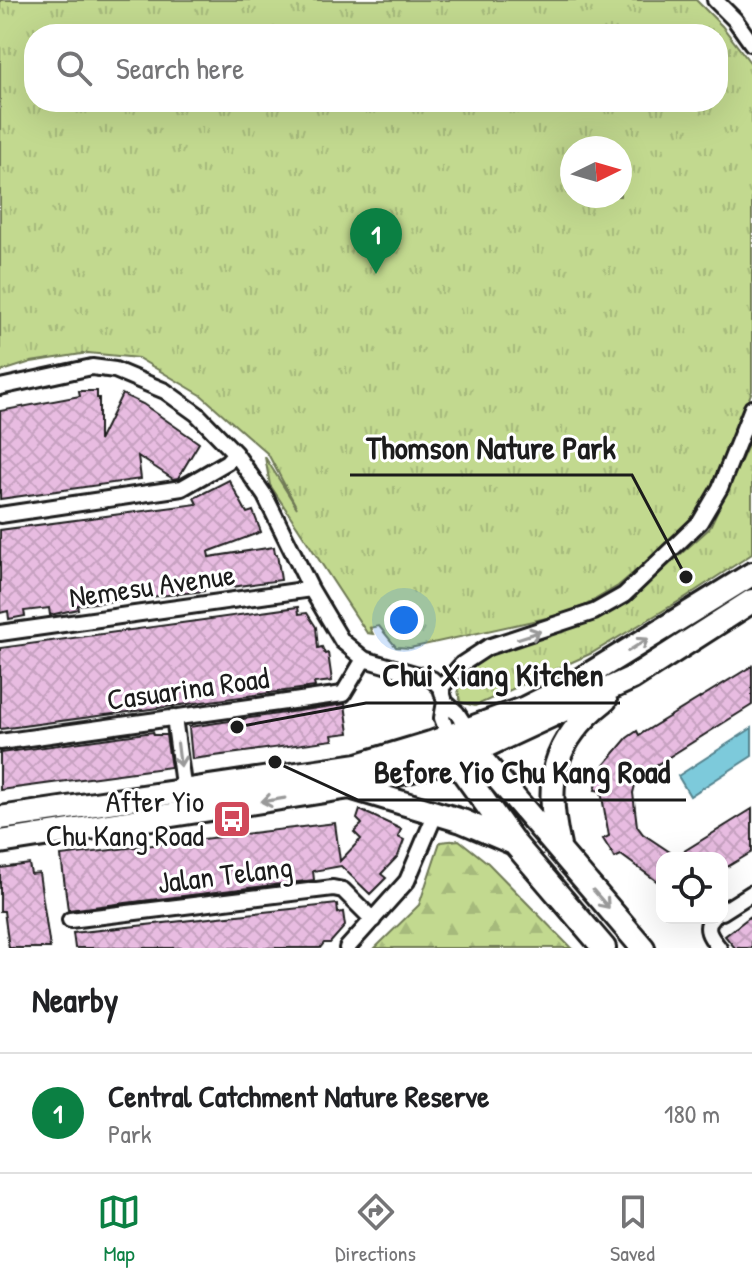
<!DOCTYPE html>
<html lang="en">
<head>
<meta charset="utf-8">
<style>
  :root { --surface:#fff; --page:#f2f2f2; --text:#202124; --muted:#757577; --line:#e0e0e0; --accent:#0b8043 }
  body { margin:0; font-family:"Patrick Hand",sans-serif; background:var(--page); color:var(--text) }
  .controls { position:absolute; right:24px; bottom:24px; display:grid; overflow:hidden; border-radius:16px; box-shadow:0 8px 32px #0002 }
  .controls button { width:72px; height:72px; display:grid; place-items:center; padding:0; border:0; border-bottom:2px solid var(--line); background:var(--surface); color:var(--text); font:40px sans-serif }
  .compass { position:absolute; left:560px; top:136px; width:72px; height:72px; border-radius:50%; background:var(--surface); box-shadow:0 8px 32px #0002; rotate:85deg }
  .you { position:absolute; left:404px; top:620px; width:28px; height:28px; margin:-20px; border:6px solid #fff; border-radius:50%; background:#1a73e8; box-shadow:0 0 0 12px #1a73e833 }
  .badge { display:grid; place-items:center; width:52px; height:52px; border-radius:50%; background:var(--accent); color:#fff; font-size:26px; font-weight:700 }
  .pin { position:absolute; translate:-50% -66px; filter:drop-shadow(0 2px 4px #0008) }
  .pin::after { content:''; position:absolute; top:42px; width:28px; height:24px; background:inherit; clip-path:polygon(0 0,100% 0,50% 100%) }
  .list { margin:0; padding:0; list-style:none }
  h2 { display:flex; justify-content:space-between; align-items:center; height:104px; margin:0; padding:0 32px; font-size:34px }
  h2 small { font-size:26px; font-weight:400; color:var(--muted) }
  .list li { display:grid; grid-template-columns:52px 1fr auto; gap:24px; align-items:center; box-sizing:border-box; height:120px; padding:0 32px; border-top:2px solid var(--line) }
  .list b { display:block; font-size:30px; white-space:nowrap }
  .list p { margin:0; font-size:26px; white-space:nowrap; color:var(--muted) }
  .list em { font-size:26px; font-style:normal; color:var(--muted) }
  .icon { flex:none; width:44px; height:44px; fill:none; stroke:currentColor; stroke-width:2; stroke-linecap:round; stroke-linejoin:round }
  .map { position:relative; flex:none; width:752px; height:948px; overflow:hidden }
  .search { position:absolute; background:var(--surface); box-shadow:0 8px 32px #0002; left:24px; right:24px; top:24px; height:88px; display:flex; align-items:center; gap:20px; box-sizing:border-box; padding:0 28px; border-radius:32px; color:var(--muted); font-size:30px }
  .sheet { height:224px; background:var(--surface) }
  nav { display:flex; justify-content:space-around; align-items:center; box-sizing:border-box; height:112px; border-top:2px solid var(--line); background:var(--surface); font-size:22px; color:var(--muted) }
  nav a { display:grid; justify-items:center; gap:4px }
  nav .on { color:var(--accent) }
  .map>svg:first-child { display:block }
  .forest { fill:url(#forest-firs); stroke:#6f7a56; stroke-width:2 }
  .park { fill:url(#park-tufts); stroke:#6f7a56; stroke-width:2; fill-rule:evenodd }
  .water { fill:#7dcadb; stroke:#56848f; stroke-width:2 }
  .building { fill:url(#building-cross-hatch); stroke:#1c1c1c; stroke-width:2 }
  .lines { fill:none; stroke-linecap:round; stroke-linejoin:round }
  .minor-casing { stroke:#1c1c1c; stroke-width:20 }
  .primary-casing { stroke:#1c1c1c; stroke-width:28 }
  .minor { stroke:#fff; stroke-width:14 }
  .primary { stroke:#fff; stroke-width:22 }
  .oneway { stroke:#999 }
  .labels { text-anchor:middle; stroke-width:6; stroke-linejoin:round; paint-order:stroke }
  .street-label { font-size:30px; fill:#1c1c1c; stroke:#fff }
  .poi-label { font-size:30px; fill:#1c1c1c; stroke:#fff; text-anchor:end }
  .leader { fill:none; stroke:#1c1c1c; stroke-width:3 }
  .callout-dot { fill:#1c1c1c; stroke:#fff; stroke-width:3 }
  .callout-label { font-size:32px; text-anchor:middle; font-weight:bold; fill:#1c1c1c; stroke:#fff; stroke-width:6; stroke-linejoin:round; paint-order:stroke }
</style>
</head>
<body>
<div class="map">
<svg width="752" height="948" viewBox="0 0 752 948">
  <defs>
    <pattern id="forest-firs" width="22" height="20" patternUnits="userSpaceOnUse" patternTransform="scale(2)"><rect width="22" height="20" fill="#c2d98f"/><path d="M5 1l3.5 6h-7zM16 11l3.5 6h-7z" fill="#a6ba7b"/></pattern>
    <pattern id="park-tufts" width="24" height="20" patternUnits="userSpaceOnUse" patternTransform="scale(2)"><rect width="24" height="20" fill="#c2d98f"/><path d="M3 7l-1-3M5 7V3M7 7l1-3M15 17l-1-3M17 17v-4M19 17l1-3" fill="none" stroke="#a6ba7b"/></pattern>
    <pattern id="building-cross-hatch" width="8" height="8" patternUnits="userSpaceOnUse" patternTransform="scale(2)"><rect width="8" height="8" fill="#e8bce1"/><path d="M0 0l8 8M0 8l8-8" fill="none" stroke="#c6a1c0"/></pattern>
  </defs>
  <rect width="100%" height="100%" fill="#fff"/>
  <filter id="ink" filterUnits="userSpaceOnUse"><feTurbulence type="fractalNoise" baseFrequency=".0125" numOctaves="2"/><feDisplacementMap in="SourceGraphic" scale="16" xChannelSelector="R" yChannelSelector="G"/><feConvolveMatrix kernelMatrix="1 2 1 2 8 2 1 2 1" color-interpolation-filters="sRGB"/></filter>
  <g filter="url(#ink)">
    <path class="forest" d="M459,840l29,23 83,85h-196l44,-43 21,-63z"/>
    <path class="park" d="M0,0h696l26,26 30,39v326l-49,123 -85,72 -34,20 -24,9 -150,33 -14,-1 -17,-21 -9,2 3,6 -6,-1 -97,-148 -5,-28 32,51 -29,-54 -67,-59 -63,-37 -50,-5 -57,9 -31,10zM34,34h684v68h-684zM572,148h48v48h-48z
      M752,437v117l-71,46 -89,53 -117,53 -15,-4 -3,-19 4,-17 165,-63 83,-74z"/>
    <path class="water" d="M752,728v28l-62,40 -12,-20z"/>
    <path class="building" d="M79,391h18v7h2v43l23,-47 21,10 56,39 -21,35 -5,1 -35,-23 3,23 -141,20v-88l80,-15z
      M229,480l18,33 6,-2 8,21 -53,20 1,5 65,-10 1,7h2l4,26 -57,8v-3l-20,2v4l-127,14 1,4 -28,6 -1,-7 -25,3 1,5 -16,3 -1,-8 -8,2v-83l197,-26 -3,-6z
      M298,607l1,7 8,-1 9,14 2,21 4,-1 3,7 3,-1 4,28 -18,2 1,4 -315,42v-81z
      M752,666v39l-115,72 -4,16 4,33 6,8 33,22 76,-47v43l-30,18v-12h-60v27l-41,-30 -6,3 -12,-19 6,-3 -8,-45 -6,-1 5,-20 27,-32 10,-7 2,4z
      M345,704l4,29 -17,2 1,5 -141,19 -3,-32z
      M153,732l1,3h12l5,32 -171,23v-37z
      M360,810l41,19 -3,8 6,3 -6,16 -17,18 5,4 -16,16 -29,-28 -28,5 1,9 -246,30 -7,-54 274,-33 5,38 21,-22 -7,-7 8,-8 -5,-5z
      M29,864l2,10 8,-1 11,75h-41l-5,-37h-4v-43z
      M337,904l1,9 5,-1 2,14 -15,17h-6l-4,5h-245l-2,-15z
      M752,915v33h-17l-10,-12z"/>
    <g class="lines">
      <defs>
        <path id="minor" d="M715,0l20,20 17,24
          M0,387l92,-20 23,3 50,21 32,23 38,39 30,43 46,93 31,52 22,18 68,20 9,9 4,14 -3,16 7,19
          M0,515l182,-27 45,-26 8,-9
          M0,633l311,-44
          M441,688l21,-24 26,-17 106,-35 30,-17 76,-73 20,-34 32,-80
          M445,702l12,11 11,17
          M174,717l10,75
          M0,742l343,-48 21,-35
          M722,912l30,-19
          M713,918c-11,10 -1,21 6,30
          M70,920l263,-32 10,2 30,30
          M347,948l60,-67 28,-66"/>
        <path id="primary" d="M472,738l11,23 160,187
          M452,745l9,24 54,75 89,104
          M350,787l112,34 52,22
          M0,818l358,-53 73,-22 94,-35 50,-25 177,-109
          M0,842l350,-55 88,-24 39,-13 155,-72 120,-77
          M559,846c-15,-64 -7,-105 46,-146"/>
      </defs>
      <use href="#minor" class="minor-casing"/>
      <use href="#primary" class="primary-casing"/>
      <use href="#minor" class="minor"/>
      <use href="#primary" class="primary"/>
    </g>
    <defs><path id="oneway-shaft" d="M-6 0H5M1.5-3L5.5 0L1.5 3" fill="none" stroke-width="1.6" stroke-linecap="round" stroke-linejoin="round" transform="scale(2)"/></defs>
    <g class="oneway">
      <use href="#oneway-shaft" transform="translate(529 635) rotate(-18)"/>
      <use href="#oneway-shaft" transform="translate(638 645) rotate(-32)"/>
      <use href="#oneway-shaft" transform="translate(179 755) rotate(83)"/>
      <use href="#oneway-shaft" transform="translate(273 800) rotate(171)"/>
      <use href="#oneway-shaft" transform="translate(601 899) rotate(49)"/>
    </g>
  </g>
  <defs>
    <symbol id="bus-square" viewBox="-11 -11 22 22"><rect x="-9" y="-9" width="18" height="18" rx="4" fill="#d1495b" stroke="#fff"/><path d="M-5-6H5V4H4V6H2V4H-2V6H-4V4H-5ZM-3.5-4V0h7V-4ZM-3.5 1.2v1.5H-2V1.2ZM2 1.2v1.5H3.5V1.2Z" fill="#fff"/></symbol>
  </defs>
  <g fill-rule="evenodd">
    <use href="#bus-square" x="210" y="797" width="44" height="44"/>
  </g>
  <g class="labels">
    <g class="street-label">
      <text transform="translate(152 586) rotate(-8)" y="10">Nemesu Avenue</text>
      <text transform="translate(188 689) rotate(-8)" y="10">Casuarina Road</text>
      <text transform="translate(225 875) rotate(-7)" y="10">Jalan Telang</text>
    </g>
    <g class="poi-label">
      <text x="204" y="812">After Yio<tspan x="204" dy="34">Chu Kang Road</tspan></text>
    </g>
  </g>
  <path class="leader" d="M686 577L632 475H350M237 727L366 703H620M275 762L358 800H686"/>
  <g class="callout-dot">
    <circle cx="686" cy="577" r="8"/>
    <circle cx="237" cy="727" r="8"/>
    <circle cx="275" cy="762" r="8"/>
  </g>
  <g class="callout-label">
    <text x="491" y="459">Thomson Nature Park</text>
    <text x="493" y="686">Chui Xiang Kitchen</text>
    <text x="522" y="783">Before Yio Chu Kang Road</text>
  </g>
</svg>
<div class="controls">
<button><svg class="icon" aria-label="locate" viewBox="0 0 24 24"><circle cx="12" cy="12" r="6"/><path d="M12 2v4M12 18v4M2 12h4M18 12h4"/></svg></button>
</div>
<svg class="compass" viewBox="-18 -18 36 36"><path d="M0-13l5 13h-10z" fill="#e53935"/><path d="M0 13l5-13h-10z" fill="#757577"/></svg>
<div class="you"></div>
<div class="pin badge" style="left:376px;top:274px">1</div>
<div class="search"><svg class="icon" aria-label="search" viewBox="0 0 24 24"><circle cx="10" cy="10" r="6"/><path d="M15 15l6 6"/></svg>Search here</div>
</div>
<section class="sheet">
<h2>Nearby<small></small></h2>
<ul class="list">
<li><span class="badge">1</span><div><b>Central Catchment Nature Reserve</b><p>Park</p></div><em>180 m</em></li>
</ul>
</section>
<nav>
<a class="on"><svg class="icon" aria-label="map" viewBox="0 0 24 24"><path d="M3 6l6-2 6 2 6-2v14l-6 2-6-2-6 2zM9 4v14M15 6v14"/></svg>Map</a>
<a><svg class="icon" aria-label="directions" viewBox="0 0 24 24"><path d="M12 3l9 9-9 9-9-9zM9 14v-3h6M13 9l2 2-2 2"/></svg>Directions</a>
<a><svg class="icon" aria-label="saved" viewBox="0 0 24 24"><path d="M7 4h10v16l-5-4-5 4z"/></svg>Saved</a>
</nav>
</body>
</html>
